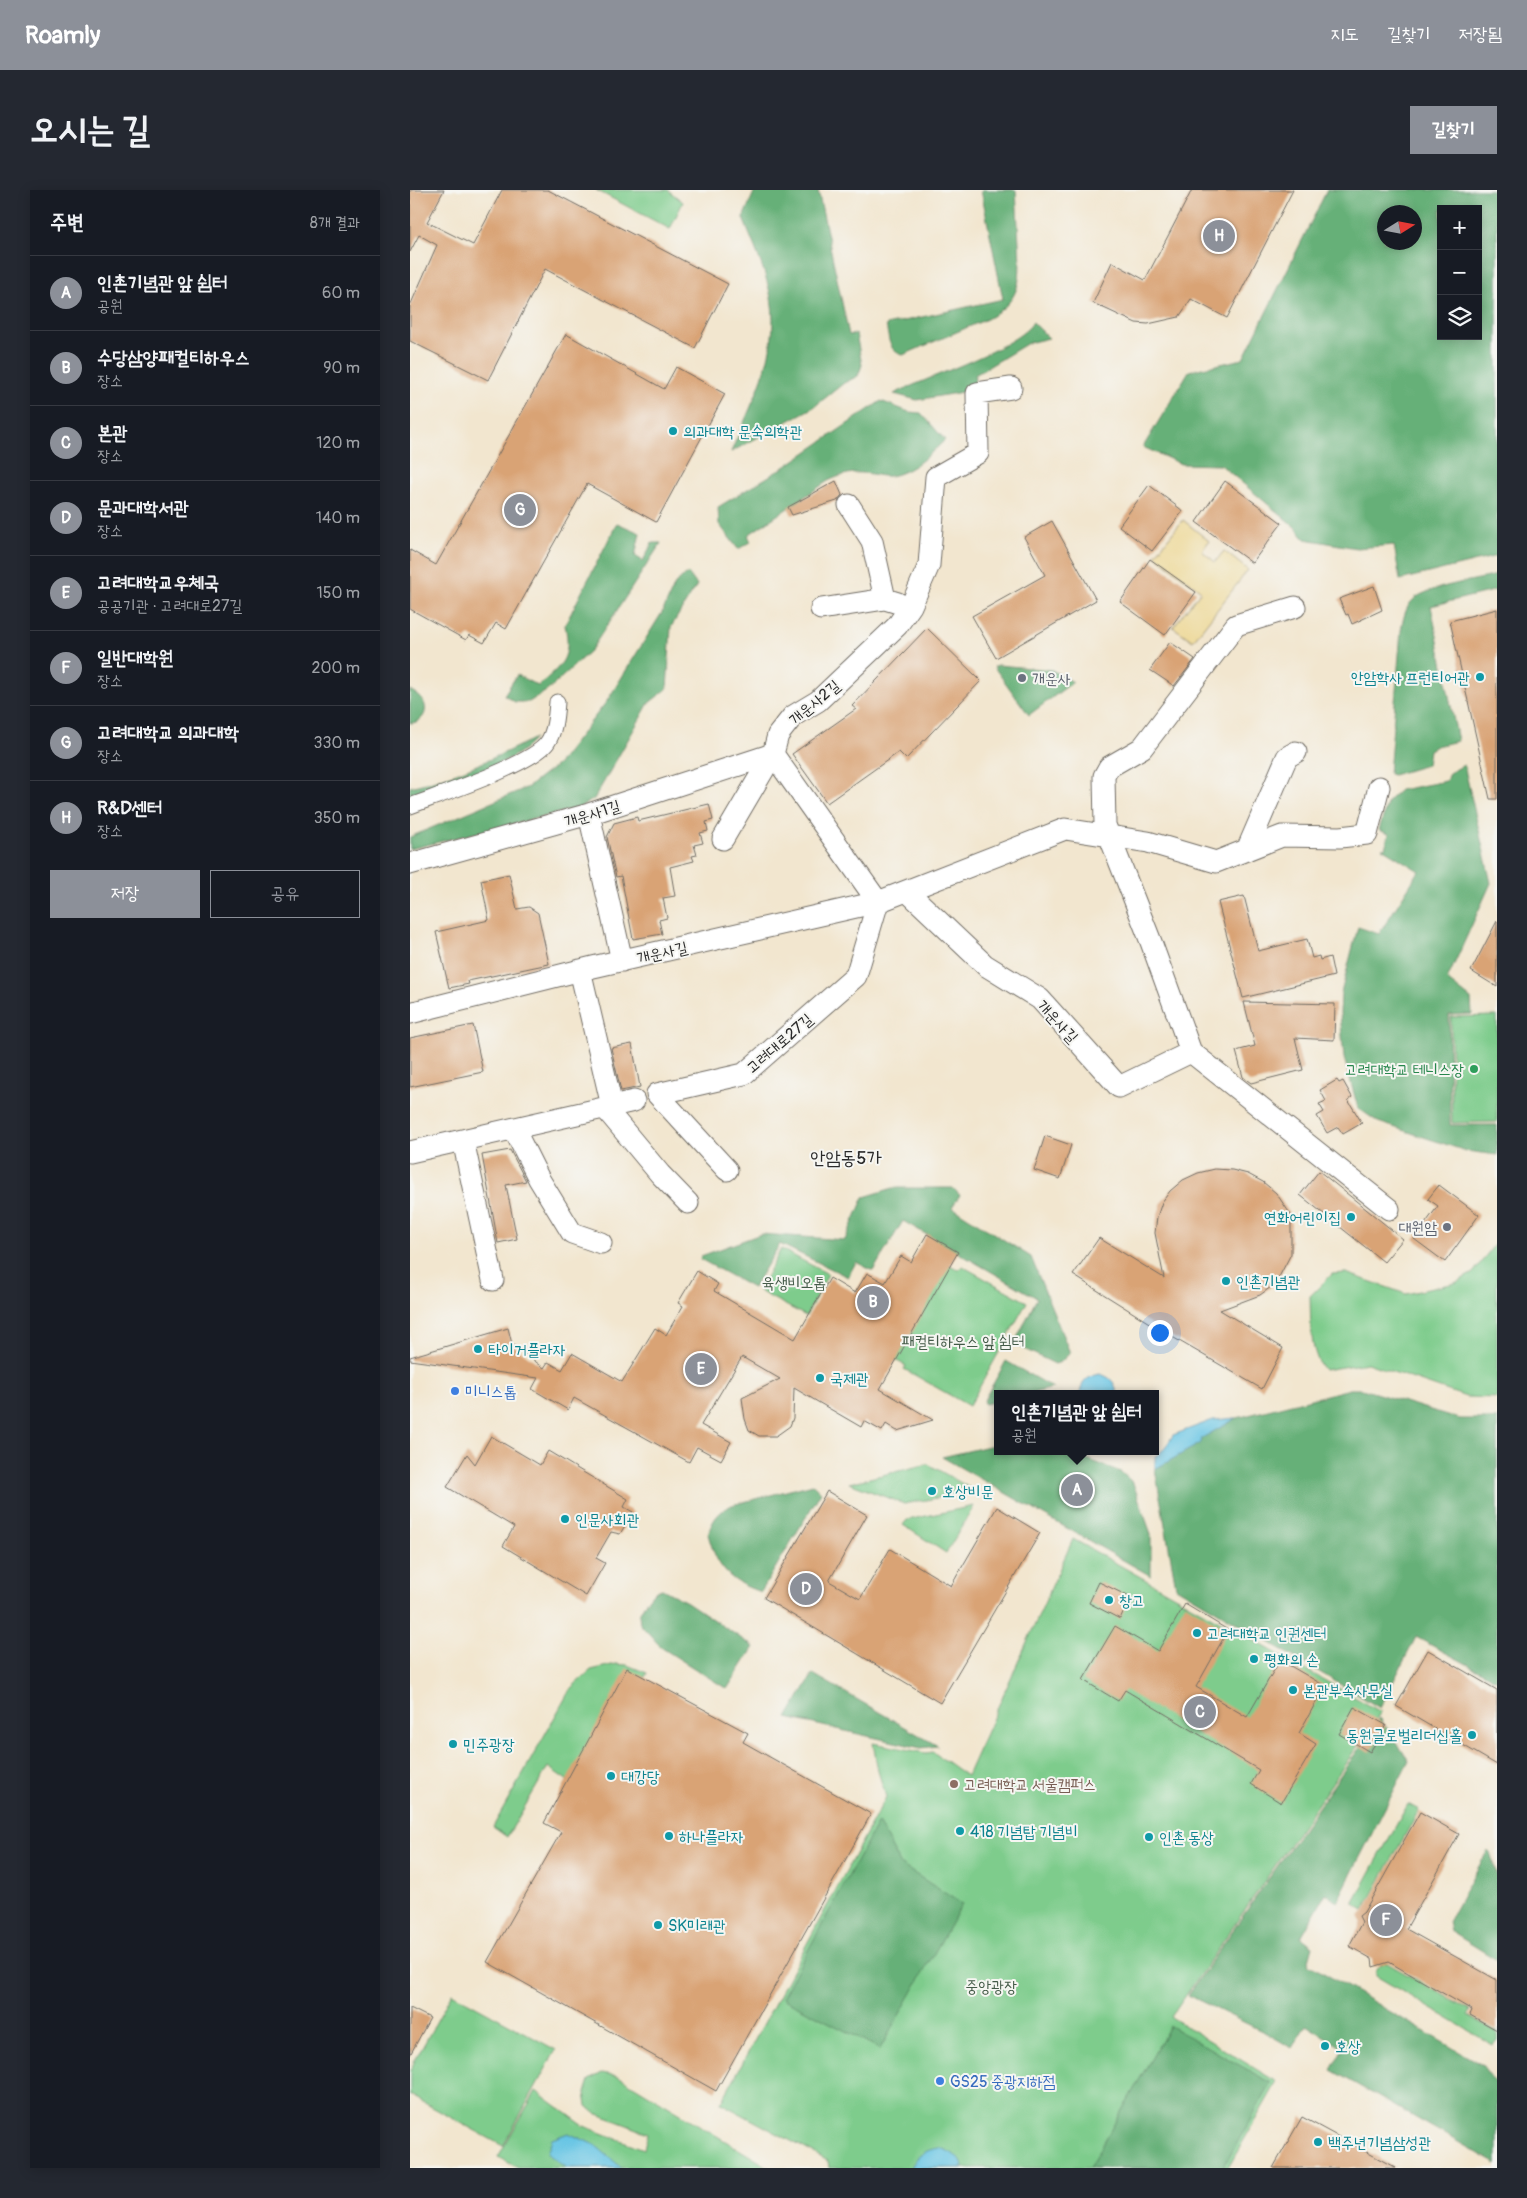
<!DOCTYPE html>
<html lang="ko">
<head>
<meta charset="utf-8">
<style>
  :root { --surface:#171b24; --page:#242831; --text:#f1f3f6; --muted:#9ea1a6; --line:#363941; --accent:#8c9099 }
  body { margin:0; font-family:Pangolin,"Poor Story",sans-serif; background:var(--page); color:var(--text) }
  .controls { position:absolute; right:15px; top:15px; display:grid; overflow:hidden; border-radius:0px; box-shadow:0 2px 12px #0003 }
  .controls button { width:45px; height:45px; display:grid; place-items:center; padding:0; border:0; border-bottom:1px solid var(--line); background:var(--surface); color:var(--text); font:25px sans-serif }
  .compass { position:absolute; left:967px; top:15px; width:45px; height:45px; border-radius:50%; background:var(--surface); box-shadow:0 2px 12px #0003; rotate:79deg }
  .you { position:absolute; left:749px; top:1142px; width:18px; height:18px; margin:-12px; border:4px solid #fff; border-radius:50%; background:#1a73e8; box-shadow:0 0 0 8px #1a73e833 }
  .badge { display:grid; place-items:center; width:32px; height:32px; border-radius:50%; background:var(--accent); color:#fff; font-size:16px; font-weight:700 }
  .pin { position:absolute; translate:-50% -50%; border:2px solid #fff; box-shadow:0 1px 5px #0006 }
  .popup { position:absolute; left:584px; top:1200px; width:165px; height:65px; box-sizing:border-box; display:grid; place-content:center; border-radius:0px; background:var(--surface); filter:drop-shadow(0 1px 4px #0005); font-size:16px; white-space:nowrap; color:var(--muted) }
  .popup b { font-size:19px; color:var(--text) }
  .popup::after { content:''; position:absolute; left:50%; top:100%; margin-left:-10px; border:10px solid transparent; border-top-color:var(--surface) }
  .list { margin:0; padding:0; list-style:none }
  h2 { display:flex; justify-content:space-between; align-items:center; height:65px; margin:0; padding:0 20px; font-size:21px }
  h2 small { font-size:16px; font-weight:400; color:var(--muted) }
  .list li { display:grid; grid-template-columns:32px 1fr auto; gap:15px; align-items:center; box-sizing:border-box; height:75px; padding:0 20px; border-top:1px solid var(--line) }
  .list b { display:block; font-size:19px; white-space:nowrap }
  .list p { margin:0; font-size:16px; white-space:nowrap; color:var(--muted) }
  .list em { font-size:16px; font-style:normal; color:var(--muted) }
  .actions { display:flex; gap:10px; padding:15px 20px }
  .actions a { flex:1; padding:11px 0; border:1px solid var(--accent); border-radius:0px; text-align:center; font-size:18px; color:var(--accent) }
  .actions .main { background:var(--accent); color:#fff }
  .icon { flex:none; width:28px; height:28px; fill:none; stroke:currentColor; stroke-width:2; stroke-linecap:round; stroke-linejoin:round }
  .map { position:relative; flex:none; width:1087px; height:1978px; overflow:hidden; border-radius:0px }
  header { display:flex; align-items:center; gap:30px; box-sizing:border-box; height:70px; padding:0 25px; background:var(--accent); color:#fff }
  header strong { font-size:24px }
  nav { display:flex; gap:28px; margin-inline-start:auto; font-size:18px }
  .intro { display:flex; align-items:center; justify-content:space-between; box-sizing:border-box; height:120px; padding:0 30px }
  h1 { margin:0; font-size:35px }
  .button { padding:12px 22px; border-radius:0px; background:var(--accent); color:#fff; font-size:18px; font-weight:700 }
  main { display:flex; gap:30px; padding:0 30px }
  aside { flex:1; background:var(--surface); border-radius:0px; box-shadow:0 2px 12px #0003 }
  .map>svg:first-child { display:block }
  .green { fill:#7ecc8c; stroke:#547c5c }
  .forest { fill:#66b078; stroke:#486e52; fill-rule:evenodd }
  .sand { fill:#eeda9e; stroke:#8c8264 }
  .water { fill:#66c5e4; stroke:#487888 }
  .building { fill:#d9a375 }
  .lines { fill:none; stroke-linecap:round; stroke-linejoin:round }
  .pedestrian-casing { stroke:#716c64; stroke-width:17 }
  .minor-casing { stroke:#716c64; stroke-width:23 }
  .pedestrian { stroke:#fff; stroke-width:15 }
  .minor { stroke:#fff; stroke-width:21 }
  .culture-dot { fill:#0f9aa8; stroke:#f6f6f2; stroke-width:2 }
  .worship-dot { fill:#6b7280; stroke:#f6f6f2; stroke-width:2 }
  .leisure-dot { fill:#2e9e5b; stroke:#f6f6f2; stroke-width:2 }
  .shop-dot { fill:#3f7fe0; stroke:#f6f6f2; stroke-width:2 }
  .education-dot { fill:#8d6e63; stroke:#f6f6f2; stroke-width:2 }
  .labels { text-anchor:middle; stroke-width:4; stroke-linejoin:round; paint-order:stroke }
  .culture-label { font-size:16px; fill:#0d838f; stroke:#f6f6f2; text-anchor:start }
  .worship-label { font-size:16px; fill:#5b616d; stroke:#f6f6f2; text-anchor:start }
  .street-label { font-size:16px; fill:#2b2b2b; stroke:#f6f6f2 }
  .leisure-label { font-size:16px; fill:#27864d; stroke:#f6f6f2; text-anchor:end }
  .park-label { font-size:16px; fill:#445b48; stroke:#f6f6f2 }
  .shop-label { font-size:16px; fill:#366cbe; stroke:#f6f6f2; text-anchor:start }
  .education-label { font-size:16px; fill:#785e54; stroke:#f6f6f2; text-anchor:start }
  .quarter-label { font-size:19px; fill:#2b2b2b; stroke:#f6f6f2 }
</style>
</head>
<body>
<header>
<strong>Roamly</strong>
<nav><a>지도</a><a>길찾기</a><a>저장됨</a></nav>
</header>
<div class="intro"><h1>오시는 길</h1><a class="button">길찾기</a></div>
<main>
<aside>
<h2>주변<small>8개 결과</small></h2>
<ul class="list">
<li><span class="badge">A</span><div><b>인촌기념관 앞 쉼터</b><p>공원</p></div><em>60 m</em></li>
<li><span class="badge">B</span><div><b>수당삼양패컬티하우스</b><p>장소</p></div><em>90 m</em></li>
<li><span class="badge">C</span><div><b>본관</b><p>장소</p></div><em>120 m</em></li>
<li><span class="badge">D</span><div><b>문과대학서관</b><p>장소</p></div><em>140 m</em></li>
<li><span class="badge">E</span><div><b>고려대학교우체국</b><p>공공기관 · 고려대로27길</p></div><em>150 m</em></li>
<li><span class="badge">F</span><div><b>일반대학원</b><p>장소</p></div><em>200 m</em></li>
<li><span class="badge">G</span><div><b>고려대학교 의과대학</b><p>장소</p></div><em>330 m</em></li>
<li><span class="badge">H</span><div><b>R&amp;D센터</b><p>장소</p></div><em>350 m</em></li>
</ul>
<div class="actions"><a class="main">저장</a><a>공유</a></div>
</aside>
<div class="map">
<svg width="1087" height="1978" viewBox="0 0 1087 1978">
  <rect width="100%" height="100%" fill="#f6f6f2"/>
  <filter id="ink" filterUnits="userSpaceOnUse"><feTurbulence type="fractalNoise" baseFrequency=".02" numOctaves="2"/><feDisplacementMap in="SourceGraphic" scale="10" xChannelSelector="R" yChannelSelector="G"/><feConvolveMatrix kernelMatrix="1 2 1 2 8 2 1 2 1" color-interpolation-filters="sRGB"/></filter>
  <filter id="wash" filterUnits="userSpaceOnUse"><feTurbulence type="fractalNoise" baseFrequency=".0096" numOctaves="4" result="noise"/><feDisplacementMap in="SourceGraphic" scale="20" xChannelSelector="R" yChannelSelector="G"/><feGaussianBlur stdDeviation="1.12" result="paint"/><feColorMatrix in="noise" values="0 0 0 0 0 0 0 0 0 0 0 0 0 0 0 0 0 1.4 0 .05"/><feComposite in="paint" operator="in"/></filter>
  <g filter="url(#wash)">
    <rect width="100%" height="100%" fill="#f2e6cf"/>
    <path class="green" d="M186,0h72l15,12 -13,27z
      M1087,826v106l-45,1 -1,-106z
      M1087,1051v157l-31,-1 -99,-34 -43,7c-15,-18 -13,-51 -14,-74l22,-22 14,-1 60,21 49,-11 18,-10z
      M371,1059l47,25 -22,42 -47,-25z
      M523,1066l26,14 3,-4 65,36 -58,104 -65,-37 2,-3 -25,-14z
      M518,1274l47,27 -71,13 -55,-21z
      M564,1316l-28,47 -43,-28 4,-5z
      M663,1349l308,173 -210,305 106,65 -49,86h-399l-1,-7 -107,-58 165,-306 -8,-26 -5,-28 53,10 7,-1 34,24z
      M206,1474l11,1 20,8 -56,101 -13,14 -30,-21 -41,70 -14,-10 78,-139 20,-18z
      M998,1614l11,6 -55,100 -10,-6v-2z
      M973,1773h4l83,47 -2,5 29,17v8l-4,5 -117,-69v-6z
      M42,1803l104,57 -53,96 -93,-51v-25z
      M192,1883l16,3 152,92h-252l-20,-11 38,-66 48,35 60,23 4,-16 -53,-20 -8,-7 -2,-13 4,-13z"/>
    <path class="forest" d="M345,0h63l31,145 7,-1 6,31 -4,11 -14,7 -30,24 -83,45c20,-48 50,-99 40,-154 -5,-27 -18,-54 -28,-80z
      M571,0h35c1,18 2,36 3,54 2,36 3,56 -32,75l-84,36c-15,-4 -14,-17 -17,-30l117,-26z
      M917,0h170v366l-97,24 -6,-35 -37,3 -52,-9 -10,-12 -74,-62 -40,-1 -38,-17 46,-76 54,-12zM1031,19h37v127h-37zM974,22h30v30h-30z
      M623,132l16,16 -21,5 -53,32 -1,15 -57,10 -23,-6c31,-16 125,-47 139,-72z
      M471,211l28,11 12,1 24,27c-16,15 -33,32 -55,36 -9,1 -19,-3 -28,-3 -12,-1 -23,3 -34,8l-80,54 3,7 -13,7 -19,-25 -1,-17 68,-41z
      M207,333l23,10 -5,23 8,5 9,-18h9l-70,107 -43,40 -19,12h-14l-11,-7 13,-20 21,11c24,-21 34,-27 27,-61z
      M278,383l9,12 -26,42 -4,62 -18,14 -55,96 -15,9 -169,41v-12l118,-50 30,-23 49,-63 56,-90 12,-27z
      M1087,385v15l-66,16 27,135 -22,5 -7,4 -2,15 -34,10 -4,-1 12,-143c2,-11 4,-24 13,-32 14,-12 63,-19 83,-24z
      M588,475l54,5 21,12 -44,33 -35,-48z
      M0,500c3,2 7,4 10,7 11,11 4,26 -10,26z
      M125,548c-15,25 -96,48 -125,60v-11c43,-10 85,-29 125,-49z
      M1054,575l27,118 -44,97 24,19 1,15 -23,1 1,110h47v30l-31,-4 -88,-29 -20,-14 -14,-50 -4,-45 1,-20 17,-66 21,7 40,-63 -37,-23h3l4,-14 -10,-4 9,-29 12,-11 46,-9 3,-8z
      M483,998h60l7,7 -8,12 79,50 39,96 -9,9 -6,2 -41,-20 23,-46 -134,-77 -30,50 -17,-9 -8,15 -68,-33 -27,44 -53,-29 1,-3 60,-22 84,6 19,-43z
      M596,1171l47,27 -24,6h-31v7l-13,3 -2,-2z
      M940,1199h12l98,30h37v261l-81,-43 -36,71 -204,-121 -21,-118 45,-26 1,-5 36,-20z
      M588,1254v7h80l9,8 34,13 12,11 18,51v42l-209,-119z
      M403,1294l8,8 -60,100c-34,-11 -44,-25 -53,-58 5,-15 10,-22 24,-29z
      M252,1399l25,13 67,45 -27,42 -65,-41 -22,-24 -1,-10 6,-11 9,-11z
      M403,1484l125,72 -17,2 -134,-30z
      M970,1528l29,43 -72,141 -11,-9 -25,44 12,9 -5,18 174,101 15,20v79l-166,-94 12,-22 -37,-23 -14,23 -24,-14 -80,-39z
      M468,1632l23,43 61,39 -82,145 -98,-51z
      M1078,1660l2,2 7,24v84l-47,-29 -2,-9z
      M760,1836l101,57 -48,85h-134z"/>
    <path class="sand" d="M773,330l26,21 -7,10 13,11 9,-11 24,19 -55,71 -20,-14 28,-36 -46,-36z"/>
    <path class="water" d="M690,1184c10,3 16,8 17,20h-37c1,-12 8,-18 20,-20z
      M827,1228l-35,20 -1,5 -46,26v-12l10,-9 8,-13 40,-15z
      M158,1943l27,12 27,23h-56l-19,-15 5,-14z
      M529,1958c12,3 20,8 24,20h-52c6,-13 14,-18 28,-20z"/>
    <g id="blocks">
      <path class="building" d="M0,0h34l-17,32 46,23 29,-55h46l180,94 -33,64 -150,-79 -57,111 -78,-39v-35l27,-61 -18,-10 -9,17z
        M782,0h101l-66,128 -36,-19 -12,18 -31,7 -12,-1 -43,-20 19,-41 33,18z
        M156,144l98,55 12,-22 49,27 -69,128 -69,-38 -81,145 -10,-6 -12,20 -15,-8 -3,5 -56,-31v-59l26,15z
        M426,291l6,14 -5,6 -45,14 -4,-8z
        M815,291l57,42 -30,40 -56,-41z
        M739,295l34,26 -31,40 -33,-25z
        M642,331l44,79 -100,58 -24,-42 73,-41 -21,-38z
        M740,369l46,33 -31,43 -45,-33z
        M964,396l8,24 -30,14 -4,-10 -2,1 -7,-16z
        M1087,419v190h-7l-40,-178z
        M517,438l54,53 -75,78 -7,-7 -72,51 -35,-49 64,-45 -4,-3z
        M760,452l25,17 -21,27 -24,-16z
        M299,614l4,16 -7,2 2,9 -8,2 3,10 -9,2 3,10 -5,1 2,5 -24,6 5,29 -12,2 4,20 -8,2 3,14 -29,5 -12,-63 -5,1 -9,-40 7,-14 23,-6 1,4z
        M99,684l8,35 12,-2 9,6 11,51 -81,17 1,3 -20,4 -13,-56 53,-12 -8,-40z
        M834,706l14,55 49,-12 5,19 7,-2 1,4 10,-3 4,19 -91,22 -25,-96z
        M1087,731v66l-26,-16z
        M834,812l91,2 -1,36 -39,-2 8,32 -52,13 -8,-6 -7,-26 19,-5z
        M63,835l10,47 -73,15v-49z
        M222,854l8,43 -19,4 -10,-43z
        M927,890l2,3 4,-2 9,16 -4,3 14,23 -19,11 -5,-7 -11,6 -10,-17 7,-4 -5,-8 7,-3 -6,-11z
        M635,946l26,9 -11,34 -26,-9z
        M100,960l16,31 -20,4 11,54 -19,4 -16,-88z
        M805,979l17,1 16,4 15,8 13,11 15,22v39l-12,23 -8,10 -11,8 -40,15 63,38 -21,41 -100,-58 -89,-56 26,-37 65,40 -9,-45 2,-16 5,-15 8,-11 13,-11 15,-7z
        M909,981l84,68 -19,23 -84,-67z
        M1029,995l40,30 -34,47 -31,-23 24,-33 -10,-7z
        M517,1044l31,18 -78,137 53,31 -36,11 -11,-7 -4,7 -18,-10 -3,6 -67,-39 -1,30 -3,8 -14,10h-17l-10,-6 -4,-11 -3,-21 38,-19 -38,-22 -41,68 30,17 -10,18 -24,-13 -8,15 -115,-64 -6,12 -36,-21 6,-11 -128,-18v-3l98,-29 4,16 32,24 4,-6 14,8 10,-17 50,29 33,-54 11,7 17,-29 -5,-3 19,-32 21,13 -4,7 81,48 35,-61 25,15 12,-20 18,10 16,-27 10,6z
        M81,1246l49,29 8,-14 80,48 -4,8 9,5 -13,22 -9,-2 -15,26 9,5 -19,33 -83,-50 11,-19 -67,-40 20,-33 8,10z
        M417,1301l40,24 -38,66 31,18 30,-50 61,37 46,-79 43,26 -100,170 -176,-105z
        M689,1392l31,15 -10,22 -31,-16z
        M775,1414l43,26 -32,57 51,30 33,-57 45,26 -26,47 17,11 -35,59 -30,-19 8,-14 -134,-80 -7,11 -35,-21 32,-54 43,25z
        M1018,1460l69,40v75l-101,-59z
        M217,1478l121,65 -5,9 128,72 -155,277 -229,-129 74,-130 -17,-9z
        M944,1517l32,18 -16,27 -31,-18z
        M1010,1622l39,22 -53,95 91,51v50l-27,-15 2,-5 -83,-48 -16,5 -1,-8 -23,-13 13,-24 -3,-6 5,-4z
        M0,1818l20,10 -20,37z
        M892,1927l94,51h-123z"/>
    </g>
  </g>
  <g filter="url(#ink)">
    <use href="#blocks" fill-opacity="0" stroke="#716c64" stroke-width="1"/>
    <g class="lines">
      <defs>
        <path id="pedestrian" d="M0,616c29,-11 121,-41 137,-63 8,-11 9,-28 10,-41"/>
        <path id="minor" d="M439,315l23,36 13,58
          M411,419l64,-10 13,4
          M363,564l105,148
          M179,624l33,147
          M313,649l50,-85 5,-19 15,-19 25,-15 79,-75 14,-20 18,-41 7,-88 42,-24 -1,-60 34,-5
          M837,660l40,-93 9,-5
          M0,674l179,-50 184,-60
          M498,702l77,73 55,34 79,88 72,-35 -40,-110 -46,-117 -1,-49 5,-9 33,-19 94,-123 59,-18
          M170,780l32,136
          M0,823l183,-46 285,-65 187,-73 83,13 68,20 66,-26 58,1 27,-3 12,-47
          M781,862l198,157
          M195,918l55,66 28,29
          M104,939l25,50 33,54 29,10
          M53,950l30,140
          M0,962l224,-51
          M317,980l-70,-76 87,-20 112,-98 22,-74"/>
      </defs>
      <use href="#pedestrian" class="pedestrian-casing"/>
      <use href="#minor" class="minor-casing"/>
      <use href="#pedestrian" class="pedestrian"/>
      <use href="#minor" class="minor"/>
    </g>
  </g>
  <g class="culture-dot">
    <circle cx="263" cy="241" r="5"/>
    <circle cx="1070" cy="487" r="5"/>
    <circle cx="941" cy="1027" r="5"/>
    <circle cx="816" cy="1091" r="5"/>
    <circle cx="68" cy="1159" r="5"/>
    <circle cx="410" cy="1188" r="5"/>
    <circle cx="522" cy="1301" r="5"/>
    <circle cx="155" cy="1329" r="5"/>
    <circle cx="699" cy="1410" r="5"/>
    <circle cx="787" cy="1443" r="5"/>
    <circle cx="844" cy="1469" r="5"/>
    <circle cx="883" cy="1500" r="5"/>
    <circle cx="1062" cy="1545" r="5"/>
    <circle cx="43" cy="1554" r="5"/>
    <circle cx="201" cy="1586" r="5"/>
    <circle cx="550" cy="1641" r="5"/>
    <circle cx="259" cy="1646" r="5"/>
    <circle cx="739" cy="1647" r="5"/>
    <circle cx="248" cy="1735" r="5"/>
    <circle cx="915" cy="1856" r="5"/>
    <circle cx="908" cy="1952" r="5"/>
  </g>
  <g class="worship-dot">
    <circle cx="612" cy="488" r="5"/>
    <circle cx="1037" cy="1037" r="5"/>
  </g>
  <circle class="leisure-dot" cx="1064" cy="879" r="5"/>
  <g class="shop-dot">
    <circle cx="45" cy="1201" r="5"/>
    <circle cx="530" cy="1891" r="5"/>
  </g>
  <circle class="education-dot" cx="544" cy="1594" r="5"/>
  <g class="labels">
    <g class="culture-label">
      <text x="273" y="247">의과대학 문숙의학관</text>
      <text x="1060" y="493" text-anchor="end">안암학사 프런티어관</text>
      <text x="931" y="1033" text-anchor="end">연화어린이집</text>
      <text x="826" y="1097">인촌기념관</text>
      <text x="78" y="1165">타이거플라자</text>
      <text x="420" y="1194">국제관</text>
      <text x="532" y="1307">호상비문</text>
      <text x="165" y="1335">인문사회관</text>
      <text x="709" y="1416">창고</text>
      <text x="797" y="1449">고려대학교 인권센터</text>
      <text x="854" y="1475">평화의 손</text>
      <text x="893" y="1506">본관부속사무실</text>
      <text x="1052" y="1551" text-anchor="end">동원글로벌리더십홀</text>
      <text x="53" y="1560">민주광장</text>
      <text x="211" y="1592">대강당</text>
      <text x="560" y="1647">418 기념탑 기념비</text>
      <text x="269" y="1652">하나플라자</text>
      <text x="749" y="1653">인촌 동상</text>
      <text x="258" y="1741">SK미래관</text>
      <text x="925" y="1862">호상</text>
      <text x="918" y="1958">백주년기념삼성관</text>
    </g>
    <g class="worship-label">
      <text x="622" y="494">개운사</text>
      <text x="1027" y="1043" text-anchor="end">대원암</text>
    </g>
    <g class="street-label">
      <text transform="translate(404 512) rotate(-40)" y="6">개운사2길</text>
      <text transform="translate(182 623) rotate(-17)" y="6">개운사1길</text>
      <text transform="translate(252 762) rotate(-13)" y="6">개운사길</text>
      <text transform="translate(648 831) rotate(47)" y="6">개운사길</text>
      <text transform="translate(369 853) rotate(-41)" y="6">고려대로27길</text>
    </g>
    <g class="leisure-label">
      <text x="1054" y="885">고려대학교 테니스장</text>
    </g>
    <g class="park-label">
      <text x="384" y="1098">육생비오톱</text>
      <text x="553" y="1157">패컬티하우스 앞 쉼터</text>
      <text x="581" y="1802">중앙광장</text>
    </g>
    <g class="shop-label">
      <text x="55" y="1207">미니스톱</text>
      <text x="540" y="1897">GS25 중광지하점</text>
    </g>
    <g class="education-label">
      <text x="554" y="1600">고려대학교 서울캠퍼스</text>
    </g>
    <g class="quarter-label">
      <text x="436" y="974">안암동5가</text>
    </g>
  </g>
</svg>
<div class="controls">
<button>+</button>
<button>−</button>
<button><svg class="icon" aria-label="layers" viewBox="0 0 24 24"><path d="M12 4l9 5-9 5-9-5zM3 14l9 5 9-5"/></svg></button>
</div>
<svg class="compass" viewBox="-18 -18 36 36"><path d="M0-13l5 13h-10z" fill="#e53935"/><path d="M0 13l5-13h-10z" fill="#9ea1a6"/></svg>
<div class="you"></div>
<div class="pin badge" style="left:667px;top:1300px">A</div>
<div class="popup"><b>인촌기념관 앞 쉼터</b>공원</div>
<div class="pin badge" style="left:463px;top:1112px">B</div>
<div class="pin badge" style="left:790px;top:1522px">C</div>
<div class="pin badge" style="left:396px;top:1399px">D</div>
<div class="pin badge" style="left:291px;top:1179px">E</div>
<div class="pin badge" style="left:976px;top:1730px">F</div>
<div class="pin badge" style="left:110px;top:320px">G</div>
<div class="pin badge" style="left:809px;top:46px">H</div>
</div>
</main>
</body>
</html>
